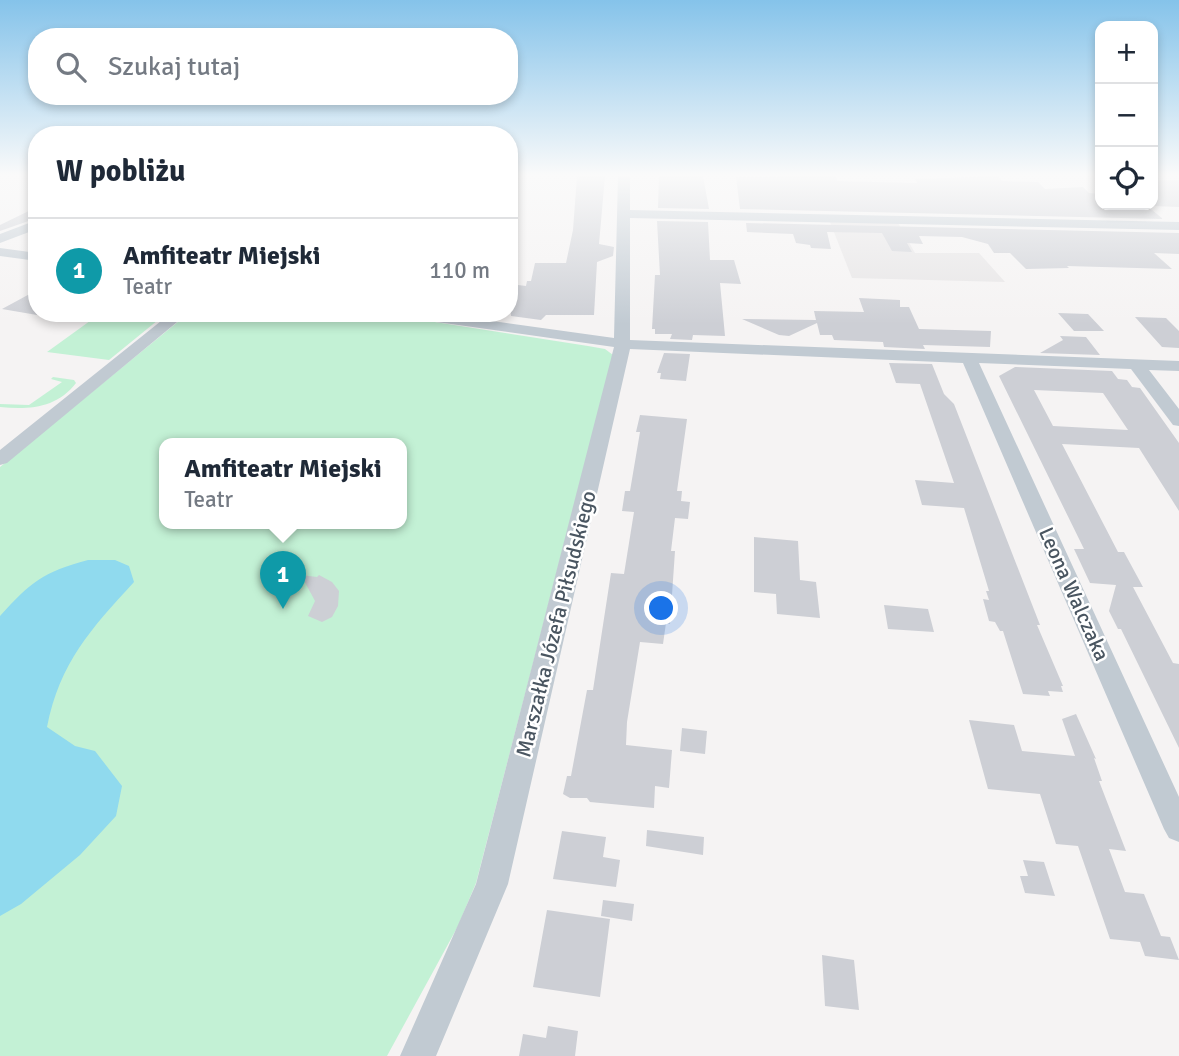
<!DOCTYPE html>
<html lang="pl">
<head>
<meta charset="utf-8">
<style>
  :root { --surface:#fff; --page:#f6f6f7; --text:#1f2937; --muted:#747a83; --line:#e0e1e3; --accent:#1a73e8 }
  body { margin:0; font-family:Signika,sans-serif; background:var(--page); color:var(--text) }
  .controls { position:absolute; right:21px; top:21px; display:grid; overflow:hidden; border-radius:14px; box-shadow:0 4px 10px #0003 }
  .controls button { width:63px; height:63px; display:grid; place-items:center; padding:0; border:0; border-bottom:2px solid var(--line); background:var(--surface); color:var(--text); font:35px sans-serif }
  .you { position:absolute; left:662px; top:609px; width:24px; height:24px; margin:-18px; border:5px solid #fff; border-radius:50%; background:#1a73e8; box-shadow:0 0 0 10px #1a73e833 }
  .badge { display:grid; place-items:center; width:46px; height:46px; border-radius:50%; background:var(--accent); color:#fff; font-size:23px; font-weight:700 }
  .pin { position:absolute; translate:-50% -58px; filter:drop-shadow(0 2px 4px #0008) }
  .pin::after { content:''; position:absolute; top:37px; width:24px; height:21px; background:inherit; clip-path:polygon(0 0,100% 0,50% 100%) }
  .popup { position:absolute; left:159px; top:438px; width:248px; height:91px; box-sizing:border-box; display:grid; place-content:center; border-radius:14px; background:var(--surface); filter:drop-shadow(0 2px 5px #0005); font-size:23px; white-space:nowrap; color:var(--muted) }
  .popup b { font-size:26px; color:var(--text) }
  .popup::after { content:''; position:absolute; left:50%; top:100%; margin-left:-14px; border:14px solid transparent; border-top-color:var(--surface) }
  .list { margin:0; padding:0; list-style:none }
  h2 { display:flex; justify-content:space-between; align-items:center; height:91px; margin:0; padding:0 28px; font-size:30px }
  h2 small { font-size:23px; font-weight:400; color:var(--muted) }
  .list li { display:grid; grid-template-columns:46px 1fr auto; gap:21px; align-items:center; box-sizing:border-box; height:105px; padding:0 28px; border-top:2px solid var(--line) }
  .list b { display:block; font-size:26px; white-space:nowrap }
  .list p { margin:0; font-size:23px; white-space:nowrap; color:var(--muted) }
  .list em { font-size:23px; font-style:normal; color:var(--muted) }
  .icon { flex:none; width:38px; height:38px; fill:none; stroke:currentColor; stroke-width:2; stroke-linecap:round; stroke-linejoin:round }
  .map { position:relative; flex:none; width:1179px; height:1056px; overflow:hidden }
  .search { position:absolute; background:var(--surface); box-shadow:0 4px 10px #0003; left:28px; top:28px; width:490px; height:77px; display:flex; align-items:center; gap:18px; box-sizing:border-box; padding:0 24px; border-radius:28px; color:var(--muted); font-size:26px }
  .panel { position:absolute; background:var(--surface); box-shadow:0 4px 10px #0003; left:28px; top:126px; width:490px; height:196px; border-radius:28px }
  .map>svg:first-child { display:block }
  .education { fill:#e6e4e5 }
  .green { fill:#c3f1d5; fill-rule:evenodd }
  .water { fill:#90daee }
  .building { fill:#cdcfd5; fill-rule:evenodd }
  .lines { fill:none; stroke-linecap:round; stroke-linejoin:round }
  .minor { fill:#c1cad2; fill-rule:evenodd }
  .labels { text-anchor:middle; stroke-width:5; stroke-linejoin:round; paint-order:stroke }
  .street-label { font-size:21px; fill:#4a5661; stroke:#fff }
</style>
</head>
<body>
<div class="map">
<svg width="1179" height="1056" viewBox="0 0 1179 1056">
  <rect width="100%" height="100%" fill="#f5f3f3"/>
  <path class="education" d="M830,222l68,1 17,30h64l26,29 -153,-4z"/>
  <path class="green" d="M101,313l62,3 -54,44 -62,-8z
    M193,313h184l211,33 17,3 8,6 -137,528 -18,43 -71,130h-387v-589l179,-146zM164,443h238v80h-238z
    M53,377l21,3 2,3c-19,25 -47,27 -76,24v-3l29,1 33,-23 -11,-3z"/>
  <path class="water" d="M88,560h27l14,6 5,16c-43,47 -74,80 -87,145l28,19 20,5 27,35 -6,30 -36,39 -59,49 -21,12v-300c31,-34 43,-44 88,-56z"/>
  <path class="building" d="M577,176h28l-6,68 15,3 -1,9 -16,6 -3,53h-48l-5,5 -30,-4 -2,-22 9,-9 8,1 1,-5h4l4,-18h31l7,-33z
    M659,176h44l6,33 -51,-1z
    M835,176l2,5 80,2 -2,-4 83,-3 4,5 36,1 7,7 38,-2 6,6 11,1v11h46l17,14 -423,-10 -4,-32z
    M1153,180h26v27l-26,-1z
    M37,207v11l-37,13v-6z
    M657,221l51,1 2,38h24l7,24 -21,-1 5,53 -32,-1 -1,5 -22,-1 2,-5h-17v-5h-3l3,-54h5z
    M746,223l433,10v21l-25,-1 18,16 -105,-3 2,2 -43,1 -16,-16h-16l-6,-9 -26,-7 -43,-1 4,8 -16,-1 5,9 -20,-1 -10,-18 -55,-1 4,17 -20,-1 -1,-3 -14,-2 -3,-9 -46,-2z
    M37,290v25l-35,-6z
    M859,298l41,2v7h9l10,22 72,2 -1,16 -67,-2 2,4 -41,-2 -1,-5 -49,-2 -2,-5h-12l-3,-12 -28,13 -10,-1 -37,-16 74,1 -2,-9 50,1z
    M1058,313l30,1 16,17h-30z
    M1135,317l31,1 13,13v17l-17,-1z
    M1060,336l26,1 14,18 -60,-2 23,-13z
    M664,353l26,1 -4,27 -26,-2 1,-6h-4z
    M889,363l43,1 12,30 10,10 86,221h-3l26,61h-2l2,6 -15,-1 2,5 -27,-2 -20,-63h-3l-5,-9 -6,-1 -6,-22 6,1 -3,-9h3l-25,-83 -42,-3 -7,-25 39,3 -34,-99 -24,-1z
    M1015,367l97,4 6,8 9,1 5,7 8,1 39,55v68l-40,-63 -77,-4 56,108h6l19,35h-10l40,76 6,1v84l-58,-119h-3l-9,-18 7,-26 -26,-2 -16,-34h10l-85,-173zM1034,390l69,3 25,37 -75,-4z
    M640,415l47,4 -10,72h5l-1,10 9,1 -2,17 -13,-1 -4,33h4l-5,73 -4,-1 -3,21 -23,-2 -13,80 -1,23 46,5 -3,38 -14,-2 -1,22 -64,-6 -3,-4h-17l-7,-4 4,-18h4l16,-86h6l18,-117 13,1 10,-62 -12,-1 3,-20h5l10,-59h-4z
    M754,537l44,4 2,39 16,2 4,36 -43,-4 -1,-20 -22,-2z
    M301,575l16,2 2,-2 13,7 7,9 -1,15 -6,11 -10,5 -14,-6 7,-15z
    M884,605l44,4 6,23 -46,-3z
    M1076,714l20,45 -2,-1 8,23h-3l27,70 -17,-2 16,43 19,2 17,42 9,1 9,23 -34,-4 -5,-14 -30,-3 -32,-93 -22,-2 -16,-50 -52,-5 -19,-69 45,5 8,26 53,5 -13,-37z
    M682,728l25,3 -2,23 -25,-3z
    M647,830l57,7 -1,18 -57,-9z
    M562,831l44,6 -3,20 17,3 -4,27 -63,-8z
    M1023,860l21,2 11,34 -30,-3 -5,-17h8z
    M603,900l31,4 -2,17 -31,-5z
    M547,910l63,9 -10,78 -67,-10z
    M822,955l32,5 5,50 -34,-4z
    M548,1026l30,5 -3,25h-56l4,-22 23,4z"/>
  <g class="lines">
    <path class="minor" d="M618,176h12v34l549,12v8l-549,-12v122l549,21v10l-30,-1 30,39v17l-6,-1 -42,-56 -152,-6 200,434v45l-10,-4 -5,-9 -201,-466 -333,-14 -122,535 -72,172h-36l76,-172 138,-537 -213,-30 -7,-4h41l179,25z
      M37,220v9l-37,14v-9z
      M0,248l37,5v8l-37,-5z
      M171,313h17l-181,150 -7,2v-15z"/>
  </g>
  <linearGradient id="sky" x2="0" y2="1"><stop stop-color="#85c3ea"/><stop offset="0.54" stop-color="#fafafa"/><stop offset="1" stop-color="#fafafa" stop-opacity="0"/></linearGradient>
  <rect width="1179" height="324" fill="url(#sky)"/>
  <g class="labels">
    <g class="street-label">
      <text transform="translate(1074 594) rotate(66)" y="7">Leona Walczaka</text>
      <text transform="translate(556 624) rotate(-76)" y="7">Marszałka Józefa Piłsudskiego</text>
    </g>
  </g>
</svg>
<div class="controls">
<button>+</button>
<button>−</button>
<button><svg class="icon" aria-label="locate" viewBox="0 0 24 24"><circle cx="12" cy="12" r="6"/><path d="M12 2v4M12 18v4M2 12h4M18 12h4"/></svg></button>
</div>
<div class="you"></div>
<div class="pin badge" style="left:283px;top:609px;background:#0f9aa8">1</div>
<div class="popup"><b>Amfiteatr Miejski</b>Teatr</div>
<div class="search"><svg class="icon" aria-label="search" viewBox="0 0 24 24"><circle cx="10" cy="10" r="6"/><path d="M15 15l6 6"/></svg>Szukaj tutaj</div>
<section class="panel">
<h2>W pobliżu<small></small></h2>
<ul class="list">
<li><span class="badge" style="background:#0f9aa8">1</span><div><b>Amfiteatr Miejski</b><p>Teatr</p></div><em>110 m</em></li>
</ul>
</section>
</div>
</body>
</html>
